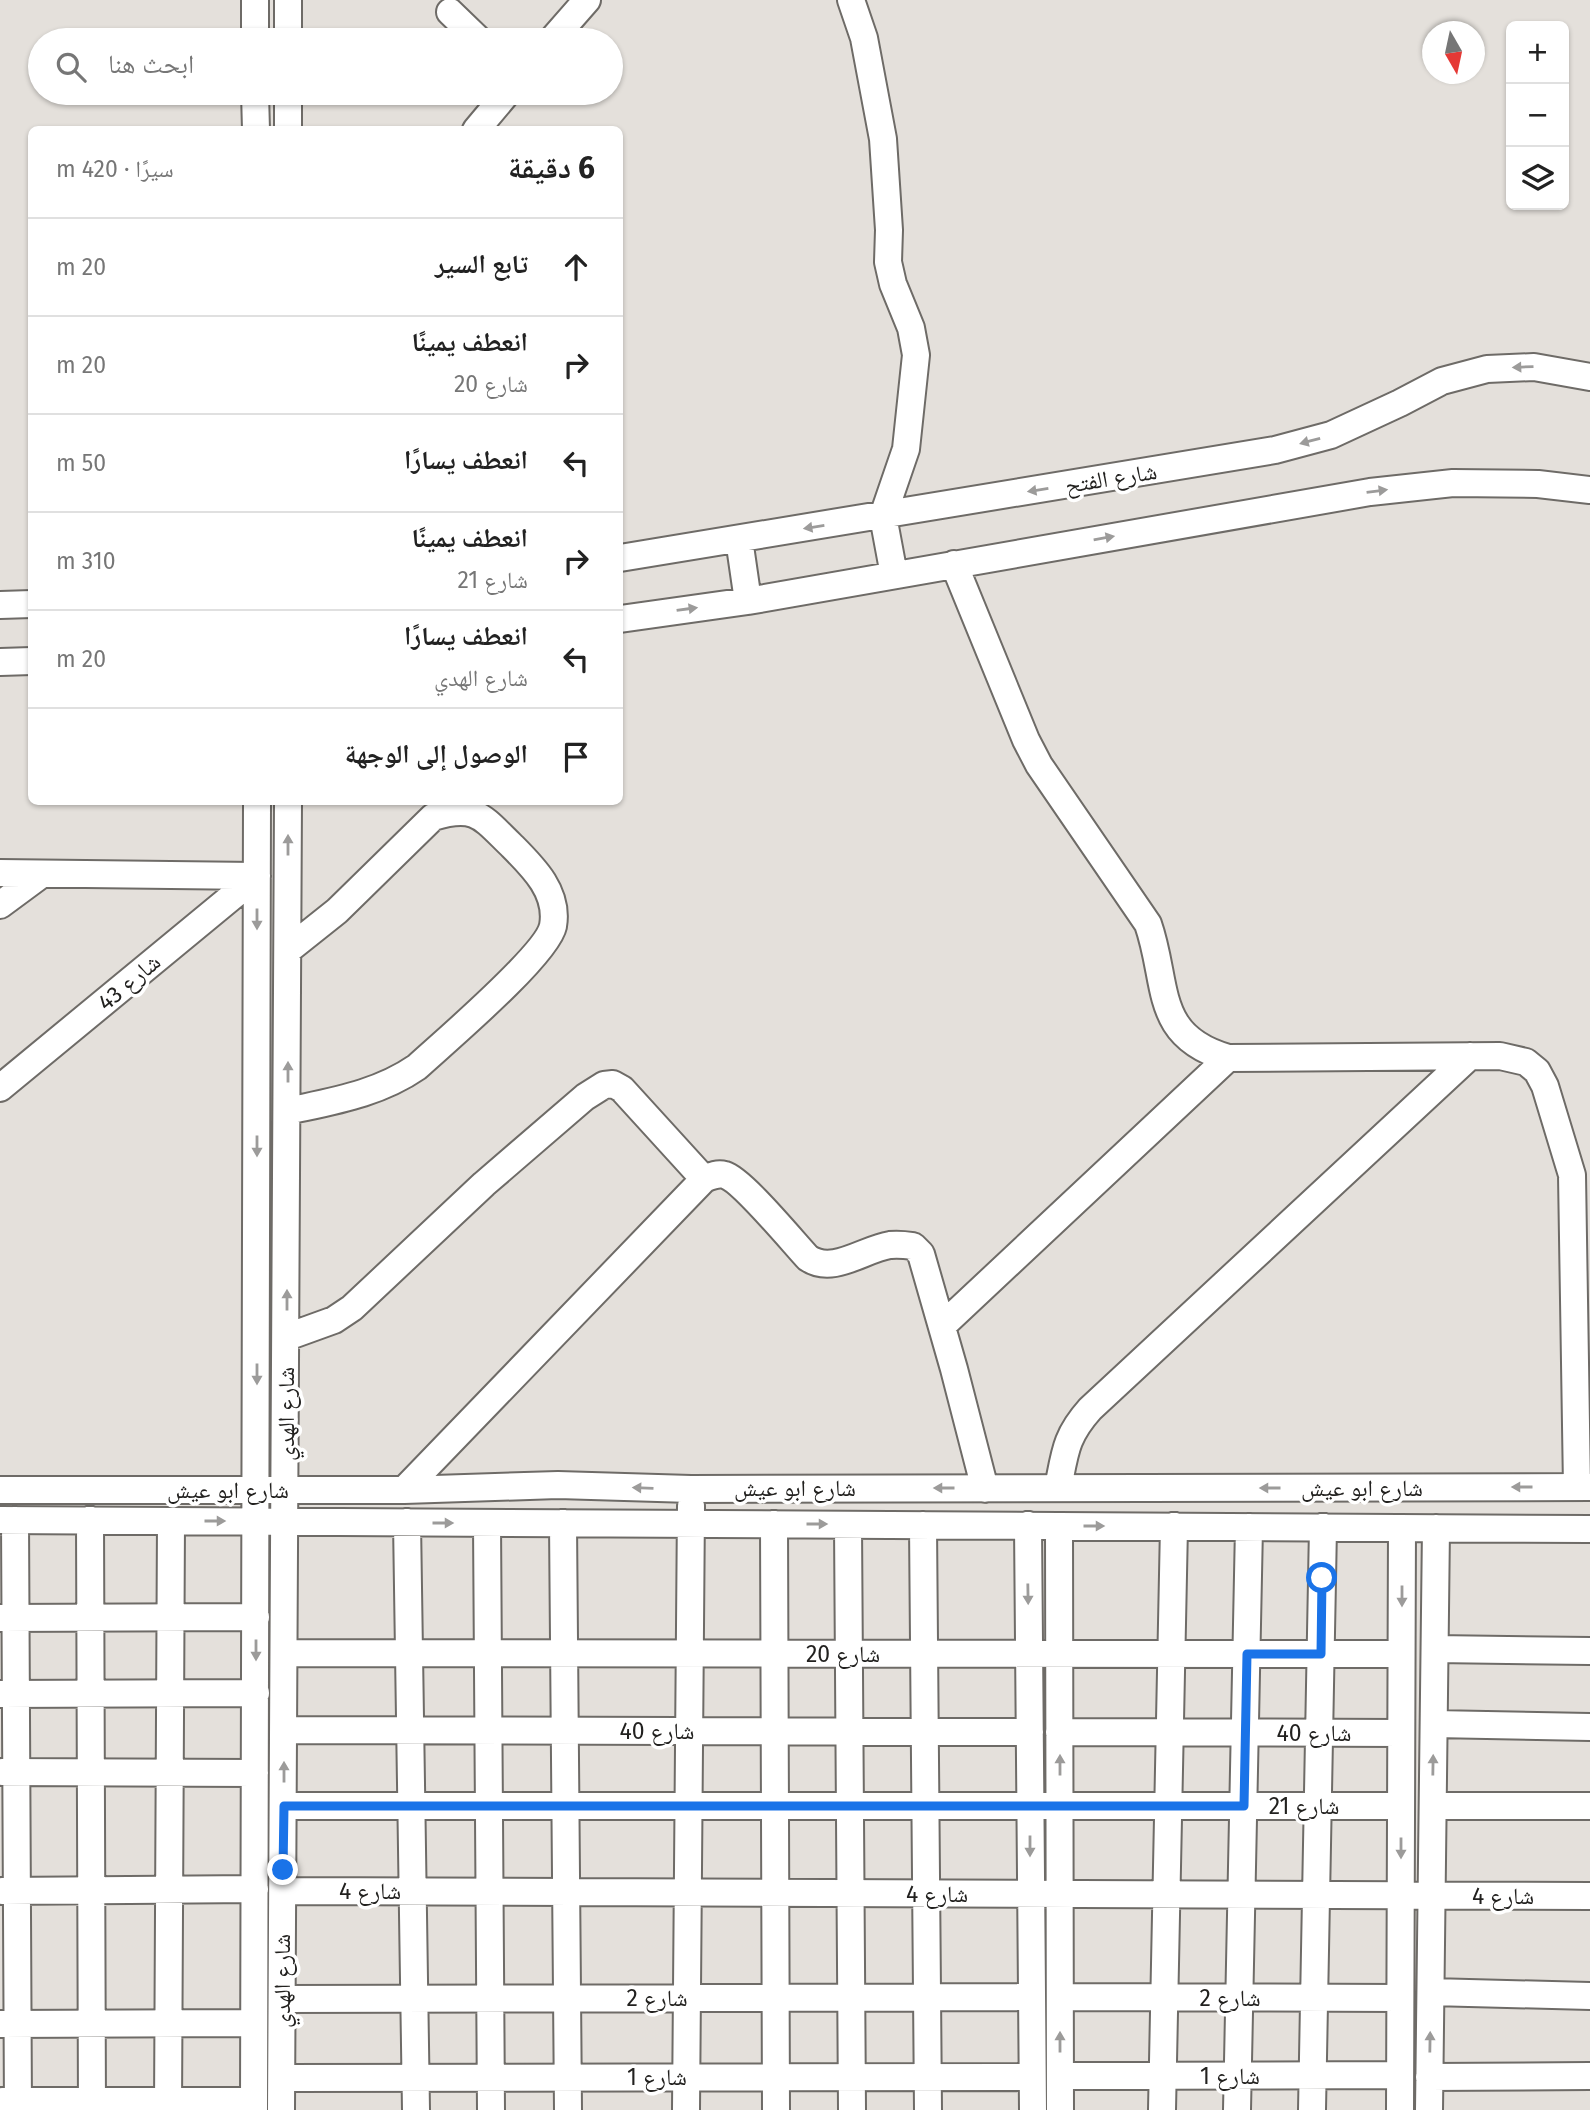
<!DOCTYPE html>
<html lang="ar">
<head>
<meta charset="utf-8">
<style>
  :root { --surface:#fff; --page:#f6f6f6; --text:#222; --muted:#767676; --line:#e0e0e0 }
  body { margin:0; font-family:"Fira Sans","Noto Naskh Arabic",sans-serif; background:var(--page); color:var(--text); direction:rtl }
  .controls { position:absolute; right:21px; top:21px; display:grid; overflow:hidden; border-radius:10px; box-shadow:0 2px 5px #0004 }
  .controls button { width:63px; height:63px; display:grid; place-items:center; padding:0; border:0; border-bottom:2px solid var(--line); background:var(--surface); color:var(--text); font:35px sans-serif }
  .compass { position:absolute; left:1422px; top:21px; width:63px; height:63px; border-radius:50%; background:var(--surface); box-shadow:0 2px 5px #0004; rotate:171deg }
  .stop { position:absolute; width:21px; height:21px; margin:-16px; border:5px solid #1a73e8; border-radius:50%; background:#fff }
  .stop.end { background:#1a73e8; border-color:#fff; box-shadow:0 2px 7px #0008 }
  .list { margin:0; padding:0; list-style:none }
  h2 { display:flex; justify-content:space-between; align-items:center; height:91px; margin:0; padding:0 28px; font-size:30px }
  h2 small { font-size:23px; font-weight:400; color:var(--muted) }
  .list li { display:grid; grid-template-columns:46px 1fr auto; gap:21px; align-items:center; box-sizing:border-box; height:98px; padding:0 28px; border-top:2px solid var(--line) }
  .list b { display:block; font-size:26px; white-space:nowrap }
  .list p { margin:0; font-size:23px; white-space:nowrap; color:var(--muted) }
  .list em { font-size:23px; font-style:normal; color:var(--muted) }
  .icon { flex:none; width:38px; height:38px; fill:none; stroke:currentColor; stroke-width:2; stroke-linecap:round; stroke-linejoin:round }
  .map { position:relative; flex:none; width:1590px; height:2110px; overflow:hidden; direction:ltr }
  .search { position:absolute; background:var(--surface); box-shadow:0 2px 5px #0004; left:28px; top:28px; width:595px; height:77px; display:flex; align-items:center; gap:18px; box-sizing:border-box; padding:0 24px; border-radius:38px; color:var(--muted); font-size:26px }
  .panel { position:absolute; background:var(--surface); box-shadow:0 2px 5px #0004; left:28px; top:126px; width:595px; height:679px; border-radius:10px; direction:rtl }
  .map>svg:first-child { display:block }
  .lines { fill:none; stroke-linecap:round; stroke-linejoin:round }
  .minor-casing { stroke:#6e6b67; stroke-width:30 }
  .minor { stroke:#fff; stroke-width:26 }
  .oneway { fill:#9c9b9a }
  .route { stroke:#1a73e8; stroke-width:9 }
  .labels { text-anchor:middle; stroke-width:7; stroke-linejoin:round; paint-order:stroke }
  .street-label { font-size:23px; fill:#22211f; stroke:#fff }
</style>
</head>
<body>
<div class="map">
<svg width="1590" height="2110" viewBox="0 0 1590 2110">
  <rect width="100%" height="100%" fill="#e4e0db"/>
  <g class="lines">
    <defs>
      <path id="minor" d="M255,0v40
        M851,0l13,38 19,101 6,91 -1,32 5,22 18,44 5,27 -10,94 -23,67 11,59
        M450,12l29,28
        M288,40v-40
        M552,40l35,-40
        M255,93l1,37
        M288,130v-37
        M476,130l31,-37
        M739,539l9,62
        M620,558l655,-108 56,-15 69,-32 42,-22 45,-12 47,-2 56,10
        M954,564l72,176 13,25 109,159c21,60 4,112 80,134l272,-2 26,6 11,9 8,15 27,89 5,312
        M0,605l32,-1
        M620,619l128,-18 622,-109 83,-9 85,1 52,6
        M0,662l32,-1
        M0,873l257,3
        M0,905l42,-31
        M0,1088l257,-212
        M288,1111c45,-10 90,-17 129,-44 26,-24 130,-112 136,-141 6,-34 -20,-59 -42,-81 -29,-28 -35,-41 -78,-28l-96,94 -49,39
        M942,1326l286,-268
        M287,1337l47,-17 18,-12 132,-124 101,-87 19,-12 9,-1 9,5 82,90
        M1058,1488c7,-35 7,-51 32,-79l380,-353
        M0,1490h404l154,-5 133,4 899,-2
        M404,1490l300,-311c7,-3 13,-6 21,-4 17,5 68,67 83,83 25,17 56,-9 82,-13 8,-1 16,0 23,1l8,8 33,115 31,120
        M0,1520l1590,9
        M15,1520l3,590
        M90,1520l2,590
        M407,1522l9,588
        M487,1523l4,587
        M563,1523l5,587
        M774,1524l2,586
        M848,1525l4,585
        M923,1525l5,585
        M1028,1525l5,585
        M1059,1526l1,584
        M0,1618l256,-1
        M1435,1649l155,2
        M285,1653l1116,1
        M0,1694l256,-1
        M1434,1724l156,3
        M284,1730l746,2
        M1059,1732l342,1
        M2,1772l253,1
        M284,1806h1117
        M1433,1806h157
        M2,1891l253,-2
        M283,1891l1307,5
        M1431,1992l159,4
        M1060,1997l340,1
        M282,1999l750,-2
        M0,2024l254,-1
        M1060,2076l340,-1
        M1429,2077l161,-1
        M282,2078l750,-1
        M2,2101h252
        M168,2110l3,-589
        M254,2110l3,-1308
        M281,2110l7,-1308
        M686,2110l5,-604
        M1162,2110l12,-584
        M1237,2110l12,-583
        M1312,2110l11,-583
        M1400,2110l2,-582
        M1429,2110l7,-582"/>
    </defs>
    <use href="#minor" class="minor-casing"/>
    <use href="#minor" class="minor"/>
  </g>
  <defs><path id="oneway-solid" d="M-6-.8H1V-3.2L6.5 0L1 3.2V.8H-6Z" transform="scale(1.75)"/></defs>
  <g class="oneway">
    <use href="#oneway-solid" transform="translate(1523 367) rotate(178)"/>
    <use href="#oneway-solid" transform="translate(1310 441) rotate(165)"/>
    <use href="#oneway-solid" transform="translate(1038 490) rotate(171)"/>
    <use href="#oneway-solid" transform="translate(1377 491) rotate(-7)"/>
    <use href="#oneway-solid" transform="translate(814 527) rotate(171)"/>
    <use href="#oneway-solid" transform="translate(1104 538) rotate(-10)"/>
    <use href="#oneway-solid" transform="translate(687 609) rotate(-8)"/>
    <use href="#oneway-solid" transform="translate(288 845) rotate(-90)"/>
    <use href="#oneway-solid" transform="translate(257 919) rotate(90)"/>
    <use href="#oneway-solid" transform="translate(288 1072) rotate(-90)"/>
    <use href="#oneway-solid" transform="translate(257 1146) rotate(90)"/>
    <use href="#oneway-solid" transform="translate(287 1300) rotate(-90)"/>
    <use href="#oneway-solid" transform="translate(257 1374) rotate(90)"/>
    <use href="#oneway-solid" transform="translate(1522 1487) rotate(180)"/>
    <use href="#oneway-solid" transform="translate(643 1488) rotate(-178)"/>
    <use href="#oneway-solid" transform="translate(944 1488) rotate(-180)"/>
    <use href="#oneway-solid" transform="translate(1270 1488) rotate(180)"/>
    <use href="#oneway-solid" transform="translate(215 1521)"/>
    <use href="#oneway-solid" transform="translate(443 1523)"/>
    <use href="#oneway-solid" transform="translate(817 1524)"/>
    <use href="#oneway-solid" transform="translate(1094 1526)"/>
    <use href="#oneway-solid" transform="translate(1028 1594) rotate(89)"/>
    <use href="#oneway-solid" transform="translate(1402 1596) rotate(90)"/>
    <use href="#oneway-solid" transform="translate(256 1650) rotate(90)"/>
    <use href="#oneway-solid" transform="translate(1060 1765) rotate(-90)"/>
    <use href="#oneway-solid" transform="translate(1433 1765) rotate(-89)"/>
    <use href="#oneway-solid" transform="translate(284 1772) rotate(-90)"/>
    <use href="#oneway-solid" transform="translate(1030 1846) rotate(90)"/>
    <use href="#oneway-solid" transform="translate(1401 1848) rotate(90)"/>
    <use href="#oneway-solid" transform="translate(1060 2042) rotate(-90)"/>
    <use href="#oneway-solid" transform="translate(1430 2042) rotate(-89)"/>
  </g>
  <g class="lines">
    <path class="route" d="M283,1870l1,-64h960l3,-152h74l1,-76"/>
  </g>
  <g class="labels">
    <g class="street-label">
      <text transform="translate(1111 478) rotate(-9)" y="8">شارع الفتح</text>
      <text transform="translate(129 982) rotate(-40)" y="8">شارع 43</text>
      <text transform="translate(286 1414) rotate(-90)" y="8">شارع الهدي</text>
      <text x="795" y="1496">شارع ابو عيش</text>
      <text x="1362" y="1496">شارع ابو عيش</text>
      <text x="228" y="1498">شارع ابو عيش</text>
      <text x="843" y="1662">شارع 20</text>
      <text x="657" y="1739">شارع 40</text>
      <text x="1314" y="1741">شارع 40</text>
      <text x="1304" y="1814">شارع 21</text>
      <text x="370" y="1899">شارع 4</text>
      <text x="937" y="1902">شارع 4</text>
      <text x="1503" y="1904">شارع 4</text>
      <text transform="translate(282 1981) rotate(-90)" y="8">شارع الهدي</text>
      <text x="657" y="2006">شارع 2</text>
      <text x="1230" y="2006">شارع 2</text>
      <text x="1230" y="2084">شارع 1</text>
      <text x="657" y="2085">شارع 1</text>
    </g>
  </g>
</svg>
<div class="controls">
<button>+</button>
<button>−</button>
<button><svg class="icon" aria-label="layers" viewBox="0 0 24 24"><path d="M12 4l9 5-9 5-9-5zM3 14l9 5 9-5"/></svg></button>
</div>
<svg class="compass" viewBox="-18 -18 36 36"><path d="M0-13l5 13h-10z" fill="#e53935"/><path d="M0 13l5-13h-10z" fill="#767676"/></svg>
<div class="stop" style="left:1322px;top:1578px"></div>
<div class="stop end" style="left:283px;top:1870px"></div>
<div class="search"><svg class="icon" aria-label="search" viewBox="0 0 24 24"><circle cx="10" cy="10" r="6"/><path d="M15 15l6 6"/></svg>ابحث هنا</div>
<section class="panel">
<h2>6 دقيقة<small>سيرًا · 420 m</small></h2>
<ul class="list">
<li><svg class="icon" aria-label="ahead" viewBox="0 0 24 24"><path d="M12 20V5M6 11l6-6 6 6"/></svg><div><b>تابع السير</b></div><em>20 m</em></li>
<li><svg class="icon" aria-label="right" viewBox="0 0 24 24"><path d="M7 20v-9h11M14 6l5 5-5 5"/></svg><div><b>انعطف يمينًا</b><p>شارع 20</p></div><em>20 m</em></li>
<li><svg class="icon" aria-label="left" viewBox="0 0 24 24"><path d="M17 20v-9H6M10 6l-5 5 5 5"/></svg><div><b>انعطف يسارًا</b></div><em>50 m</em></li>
<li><svg class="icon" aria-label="right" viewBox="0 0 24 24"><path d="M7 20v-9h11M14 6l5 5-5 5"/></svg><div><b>انعطف يمينًا</b><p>شارع 21</p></div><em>310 m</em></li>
<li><svg class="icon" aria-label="left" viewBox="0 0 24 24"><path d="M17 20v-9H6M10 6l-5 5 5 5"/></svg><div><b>انعطف يسارًا</b><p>شارع الهدي</p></div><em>20 m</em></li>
<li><svg class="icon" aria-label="arrive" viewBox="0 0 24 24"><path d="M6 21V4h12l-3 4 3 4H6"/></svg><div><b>الوصول إلى الوجهة</b></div></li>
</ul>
</section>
</div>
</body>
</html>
